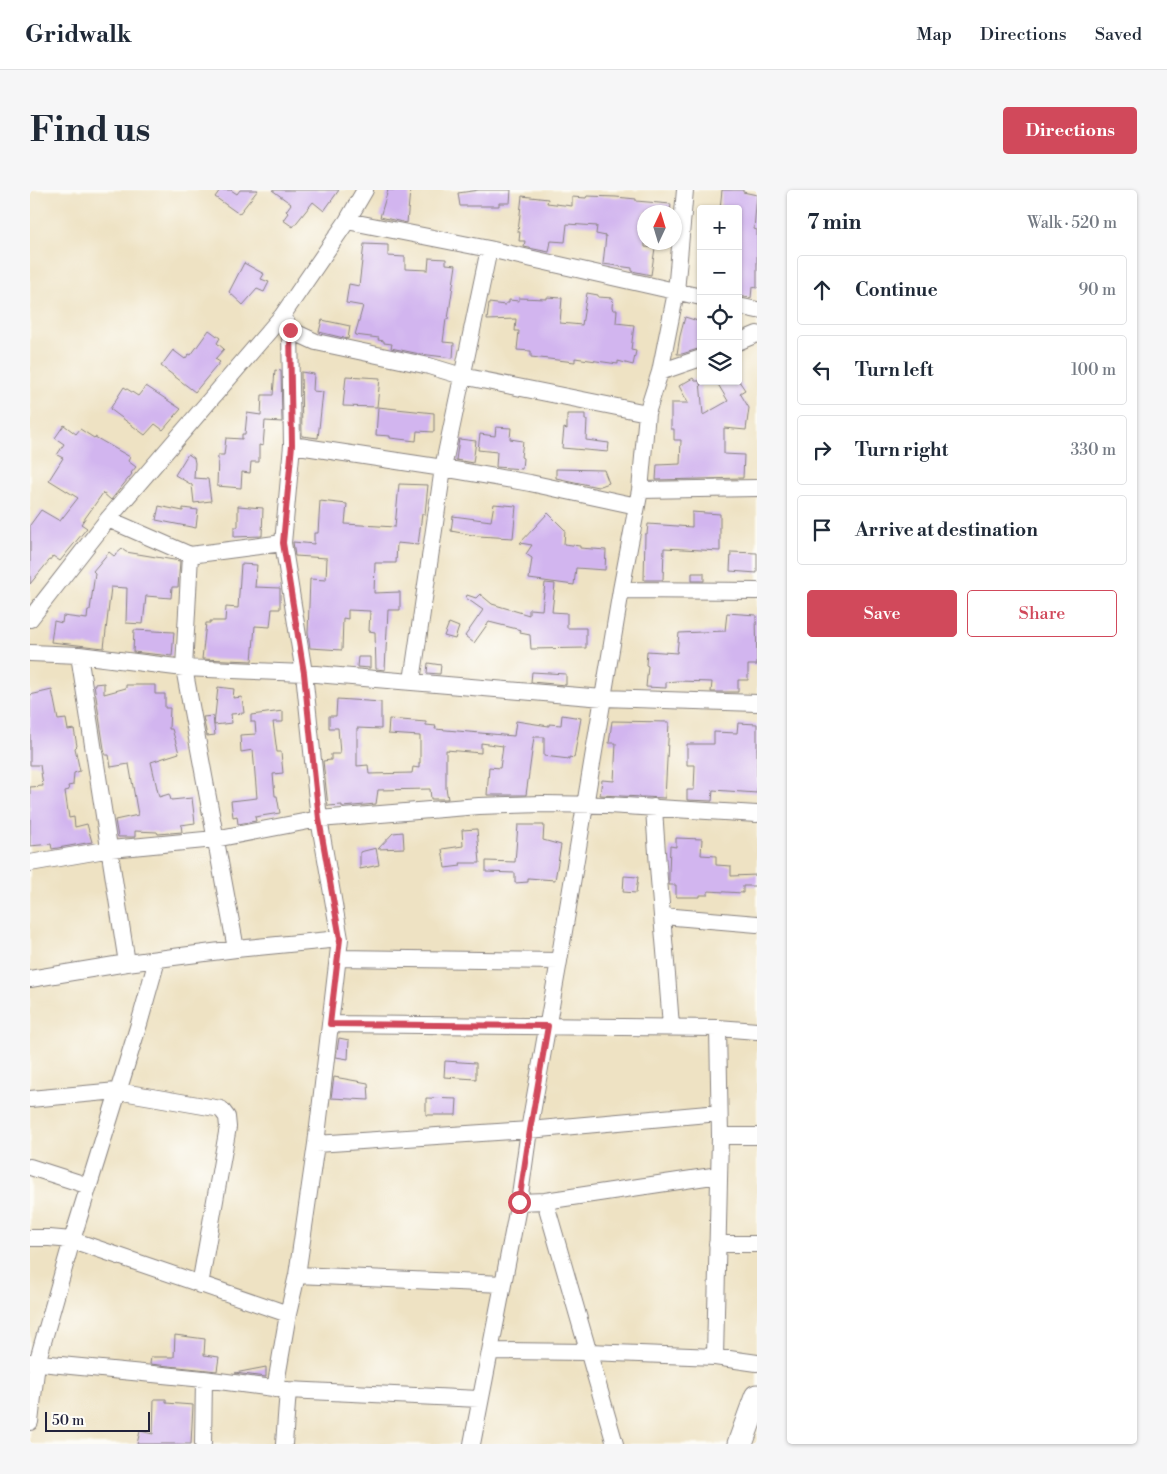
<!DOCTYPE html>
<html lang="en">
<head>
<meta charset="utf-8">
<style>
  :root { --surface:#fff; --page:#f6f6f7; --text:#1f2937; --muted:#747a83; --line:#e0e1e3; --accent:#d1495b }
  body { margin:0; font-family:"Libre Bodoni",serif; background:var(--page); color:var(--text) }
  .controls { position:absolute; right:15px; top:15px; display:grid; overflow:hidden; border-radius:5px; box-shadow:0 1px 4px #0004 }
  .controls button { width:45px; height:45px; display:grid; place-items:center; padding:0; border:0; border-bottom:1px solid var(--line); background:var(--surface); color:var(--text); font:25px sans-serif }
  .compass { position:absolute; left:607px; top:15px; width:45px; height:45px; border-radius:50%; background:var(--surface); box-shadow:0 1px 4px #0004; rotate:4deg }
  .scale { position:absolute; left:15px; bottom:12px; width:105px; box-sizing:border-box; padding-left:5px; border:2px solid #22223b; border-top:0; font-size:14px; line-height:18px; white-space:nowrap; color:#22223b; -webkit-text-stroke:4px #fdfcf7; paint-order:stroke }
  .stop { position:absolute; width:15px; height:15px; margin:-11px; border:4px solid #d1495b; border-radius:50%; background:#fff }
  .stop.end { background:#d1495b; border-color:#fff; box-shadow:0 1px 5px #0008 }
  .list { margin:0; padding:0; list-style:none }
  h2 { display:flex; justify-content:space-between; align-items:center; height:65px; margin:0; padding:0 20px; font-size:21px }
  h2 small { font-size:16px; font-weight:400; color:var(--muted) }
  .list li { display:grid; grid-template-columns:32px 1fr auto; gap:15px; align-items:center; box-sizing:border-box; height:70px; margin:0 10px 10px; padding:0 10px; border:1px solid var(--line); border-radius:5px }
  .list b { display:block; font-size:19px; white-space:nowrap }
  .list em { font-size:16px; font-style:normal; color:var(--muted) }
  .actions { display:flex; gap:10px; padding:15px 20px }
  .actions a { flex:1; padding:11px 0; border:1px solid var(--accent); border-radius:5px; text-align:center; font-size:18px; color:var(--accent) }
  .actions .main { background:var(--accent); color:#fff }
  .icon { flex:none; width:28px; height:28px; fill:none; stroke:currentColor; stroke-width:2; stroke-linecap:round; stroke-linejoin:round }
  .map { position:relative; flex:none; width:727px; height:1254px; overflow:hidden; border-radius:5px }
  header { display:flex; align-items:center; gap:30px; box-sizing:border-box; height:70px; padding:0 25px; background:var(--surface); border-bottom:1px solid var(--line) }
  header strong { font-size:24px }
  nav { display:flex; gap:28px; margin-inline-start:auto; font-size:18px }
  .intro { display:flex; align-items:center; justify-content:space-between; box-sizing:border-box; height:120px; padding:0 30px }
  h1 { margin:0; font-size:35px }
  .button { padding:12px 22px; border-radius:5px; background:var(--accent); color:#fff; font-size:18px; font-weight:700 }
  main { display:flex; gap:30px; padding:0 30px }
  aside { flex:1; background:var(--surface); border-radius:5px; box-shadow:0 1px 4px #0004 }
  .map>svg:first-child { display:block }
  .building { fill:#d2b5ef }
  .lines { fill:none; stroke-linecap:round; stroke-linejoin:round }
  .minor-casing { stroke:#88827f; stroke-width:18 }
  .highway-casing { stroke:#88827f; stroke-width:27 }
  .minor { stroke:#fff; stroke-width:16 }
  .highway { stroke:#fff; stroke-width:25 }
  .route { stroke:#d1495b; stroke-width:6 }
</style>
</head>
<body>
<header>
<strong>Gridwalk</strong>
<nav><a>Map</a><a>Directions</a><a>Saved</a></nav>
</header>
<div class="intro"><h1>Find us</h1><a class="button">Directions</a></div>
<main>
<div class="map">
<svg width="727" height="1254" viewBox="0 0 727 1254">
  <rect width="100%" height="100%" fill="#fdfcf7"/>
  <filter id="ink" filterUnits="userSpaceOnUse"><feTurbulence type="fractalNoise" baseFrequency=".02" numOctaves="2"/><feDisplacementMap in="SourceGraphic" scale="10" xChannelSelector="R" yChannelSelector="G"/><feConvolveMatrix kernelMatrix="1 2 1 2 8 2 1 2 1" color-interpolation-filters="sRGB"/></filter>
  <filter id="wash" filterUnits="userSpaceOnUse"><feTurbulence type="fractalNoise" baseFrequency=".0096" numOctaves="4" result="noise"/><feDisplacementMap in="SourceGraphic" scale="20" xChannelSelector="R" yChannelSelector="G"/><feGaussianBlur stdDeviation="1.12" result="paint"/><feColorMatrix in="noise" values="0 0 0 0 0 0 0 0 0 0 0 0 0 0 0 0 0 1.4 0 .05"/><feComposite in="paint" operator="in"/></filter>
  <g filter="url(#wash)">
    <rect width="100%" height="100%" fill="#eee2c3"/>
    <g id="blocks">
      <path class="building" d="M190,0h11l6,4 3,-4h18l-19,24 -24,-17z
        M242,0h67l-15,21 -11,-9 -20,25 -10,-7 5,-7 -2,-2 5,-7z
        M358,0h22l-3,33 -27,-6z
        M449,0h32l-1,13h-11v3h-39l-2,-13z
        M692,0h21v2l14,3 -3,34 3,1v58l-5,-1 -1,11 -13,-2v-87h-18z
        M492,6l26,3 -1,4 25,3v-9l14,1 1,-2 29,1 20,2v2l35,3 -1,8h-26l1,35 10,1 -4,27 -19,-4v-3l-29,-4 3,-28 -10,-2 1,-8 -30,-2 -2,18 -14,-1 -2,11 -25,-5 1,-6h-6l1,-9h-2z
        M334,54l24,1v11l17,1v12l23,1 1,-12 17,1v5l10,1 -8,54h-2l-3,23 11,1 -1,15 -33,-4 -29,-6 1,-4 -8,-1v-2l-6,-1 1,-2 -24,-3 8,-29 -17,-3 3,-19 10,2z
        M214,73l20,11 -3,5 8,3 -5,10 -7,-3 -14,16 -14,-13z
        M557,103l11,2v2l15,1 -1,9 1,3h4l-1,13 18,2 -3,25 5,1 -3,14 -15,-4v3l-43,-6v4l-44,-5v-6l-14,-1 2,-19h-4l1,-12 -29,1 2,-17 16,2 1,-2h3v-3l10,1v-3l28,1v-2l15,1 -2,25 22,2z
        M655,127l16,5v26l-19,6h-5l3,-18z
        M292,130l28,6 -2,13 -29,-7z
        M179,140l11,8 -3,5 7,6 -9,10 5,3 -25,30 -34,-26 12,-16 12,9 4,-5 2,1z
        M245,180l6,1 1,51 -17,-1 -2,25 -4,-1v17h-8l-1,11 -8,-1 -1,16 -24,-2 1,-31h6l2,-17 16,1v-5h3l2,-21 14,2 1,-20h11z
        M271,182l13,2 -1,17 10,1 -5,46 -16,-2z
        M316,186l34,2 -3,29 -34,-1z
        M663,188l2,3h5l3,34 25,-14 -12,-20h23l6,9 -5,3 9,15 -3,22 -22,-2v26l20,1 -1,23 -87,2 1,-15 23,-1 1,-24h-7v-11h-3v-26h17l-9,-17z
        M116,196l35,23 -18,21 -8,-6 -10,11 -35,-26 14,-22 14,9z
        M348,217l56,6v19l-17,-1 -1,10 -26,-3v-2l-14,-1z
        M537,224h18v6h2l-1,20 23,3 -1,9 -46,-4 2,-20 3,1z
        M34,235l12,9 4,-5 14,9 1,-1 35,20 -2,4 8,6 -5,6 1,1 -21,26 -8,-7 -22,31 6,4 -27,33 -7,-5 -23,28v-59l11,-15 19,11 18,-23 -29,-18 14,-22 -6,-3 7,-11 -9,-6z
        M466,237l15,1 -1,11 13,2 -2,16 2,1 -1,11 -26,-2 1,-15 -19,-2 2,-16 15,2z
        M429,249l17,2 -3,22 -17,-3z
        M158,264l6,4 1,5 -1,15 14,1 3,22 -17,2 -2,-18 -17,-10z
        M526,279l48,1 5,13 -11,4 -42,-9z
        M369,294l29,1 -3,29h-3l-4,31 -21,-2 -1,20h-21l-1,30 26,-1v18h-12l-3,60 -9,-1 -1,-37 -6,-1 1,-20 -22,-1v9l-5,-1 -1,32 -32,-2 -2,-16 2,-53 16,1 1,-22 -32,-2 -2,-14 21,2v-11h4l2,-32 27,3 -2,20 50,3z
        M464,314l22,2 -3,32 -35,-2 -27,-5 2,-15 38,5z
        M129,316l24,5v-3l15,2 -2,18 -40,-8z
        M208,316l25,2 -1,28 -28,1v-10h4z
        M662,322l28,2v37l-56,-3 -1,32h-19l1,-46h2l1,-10 44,3z
        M518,323l17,17 -1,14 16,2v2l26,2 -1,20 -29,-2 -2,17 -45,-6 3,-21 -6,-4 6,-9 -12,-2z
        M92,359l4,3 54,9 -2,26h-6l-1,11 -25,-2 -3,28 -17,-1 1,-35 -16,-1 -7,61 -53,-6 3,-21 8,2 1,-7 24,3 1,-9h2l5,-37 -2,-2 16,-19 5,4z
        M701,362l26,1v20l-27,-2z
        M211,374l16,1 -2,22 25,1v21h-8l-2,18 -15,-1 -3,35 -50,-2 4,-36h4v-2h15l1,-14 12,1z
        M662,383h12v8h-12z
        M515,393l10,1 -3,28 15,1v15h19v20l-55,1 -1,-14 -10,-2 1,-3 -32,-8 -15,21 -9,-7 18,-26 -17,-12 1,-3 9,3 4,-4 12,10 37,11v-6l13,1z
        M697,423l29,2 1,50h-9v15h-10v12h-27l1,-10 -35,-1 -11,1v6l-20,-1 2,-21 -2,-1 1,-14 30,2 2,-20 46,-2z
        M419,433l10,4 -4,12 -11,-3z
        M104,440l40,2 -2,24 -39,-4z
        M328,467h12v11l-13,-1z
        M398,473l13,2 -1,9 -13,-1z
        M502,482l34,2v11l-35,-3z
        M74,493v11l22,-6v-3h29v9h10v14h5l-1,21h3l7,24 -28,9 8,35 10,-3 2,6 21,-2 3,25 -14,2 1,7 -24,2 -1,-2 -22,-1v6h-17l-3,-17 23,-5 -9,-51 -18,3 -2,-12h-4l-11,-71z
        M188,497l16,2 -1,9 9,-1 2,16 -13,1 1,9 -18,2z
        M22,500l6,30 8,-1 2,11 6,-1 3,17 -2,2 5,23 -6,2 -1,12 -5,1 1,4 -4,1 4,27 5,-1 1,10 12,-3 5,18 -40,7 -1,-5 -21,2v-59l13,-1 -3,-21h-10v-70z
        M307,509l44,3v27l-24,-1v38l11,-1 1,9 43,-1 1,-6 6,1v-5h1v-27l-32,-2 1,-15 37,3v3l10,1 -1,3 79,7 2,-15 33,5v-2l12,1 1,-10 19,3 -7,40 -5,-1v2l-25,-3v-19h-10l-8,58h-39l2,-28 11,1 3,-22 -22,-3v10l-35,-3v38l2,11h-17l-1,-10 -52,1 -2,14 -34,3v-2l-14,1 -5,-45 8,-1v-6h9l-2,-26h-9v-12h7z
        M253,521v11h-10l4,30h4l2,21 -10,1 2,22h2l3,17 -25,4 1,4 -18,3 -1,-8 -4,1 -2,-16 26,-3 -4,-48 -12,2 -1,-17 16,-1 -1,-12h-4v-7z
        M183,526l2,19 -8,1 -4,-19z
        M582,531l57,1 -4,76 -65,-3 2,-15 12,1 2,-38h-7z
        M708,533l19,1v69l-44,-3 -1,11 -25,-1v-10h7l1,-25h-8v-21h27v-12l23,1z
        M488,635h26l-1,15 18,5 -6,35 -27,-2v4l-13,1v-10l-29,-1v-11l29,1z
        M447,639l3,34h-20l1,3 -16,2 -3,-19 21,-3 -1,-16z
        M373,642l1,16 -26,1 15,-16z
        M646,648l26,1 -1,16 15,1v9l15,1v10l26,-1v11h-14v7l-35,-2v4h-8v2h-24v-12h-7v-12l1,-27 6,1z
        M346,658l3,17 -19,4v-17z
        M594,686l14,1 -2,16 -13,-1z
        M309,848l10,2 -1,19 -12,-2z
        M415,871l31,2v16l-32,-2z
        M304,887l34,6 1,17 -38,-2z
        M396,908l31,1 -1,16h-30z
        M145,1145l30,4 -1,16 15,2 -2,14 -67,-7 1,-7h23z
        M236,1177v10l-31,-4z
        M124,1209h12v4l27,2 -2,39h-54l3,-13 13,3z"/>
    </g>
  </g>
  <g filter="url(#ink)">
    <use href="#blocks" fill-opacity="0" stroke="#88827f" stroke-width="1"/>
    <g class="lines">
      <defs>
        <path id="minor" d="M317,31l142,28 212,48
          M708,116l19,4
          M256,132l4,8 26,12 113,24 33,10 185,37
          M708,152l19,-8
          M630,182l41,-14
          M262,255l151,23 87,15 107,23
          M610,300l117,-2
          M78,329l82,36 93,-12
          M160,365l-6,113 52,281
          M591,400l136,1
          M0,429l78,-100 174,-203 65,-95 18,-31
          M0,463l49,2 105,13 120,5 299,25 154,5
          M49,465l48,308
          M382,491l31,-213 46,-219
          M624,617c4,74 12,147 17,220
          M0,673l81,-14 104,-10 104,-20 160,-13 63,-2 66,1 149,9
          M633,726l94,8
          M308,768l221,3
          M0,789l97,-16 109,-14 104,-10
          M300,834l388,4 39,3
          M0,909l87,-8 104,18 6,8 1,10 -28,158
          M690,946h37
          M286,954l213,-14 190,-17
          M0,977l59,19
          M515,1011l70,243
          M489,1012l26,-1 174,-26
          M0,1048h19l23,2 216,74
          M687,1054h40
          M267,1085l206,9
          M460,1161l99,1 126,5 42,6
          M685,1167l5,-221 -2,-108
          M0,1172l174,17 84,11 191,9
          M245,1199l13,-75 9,-39 19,-131 24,-205 -21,-120 -15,-146 -21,-130 9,-98 -2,-115
          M0,1232l7,-59 35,-123 67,-216 18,-64
          M173,1254l1,-65
          M254,1254l4,-54
          M442,1254l47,-242 10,-72 30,-169 62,-371 19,-100 7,-77 13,-41 16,-80 9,-102"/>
        <path id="highway" d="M710,1254l17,-47"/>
      </defs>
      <use href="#minor" class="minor-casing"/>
      <use href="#highway" class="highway-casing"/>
      <use href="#minor" class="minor"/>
      <use href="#highway" class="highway"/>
    </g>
  </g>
  <g class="lines" filter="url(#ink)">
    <path class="route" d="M260,140l2,115 -9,98 21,130 15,146 21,120 -10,85 218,2 -18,104 -11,72"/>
  </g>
</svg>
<div class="controls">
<button>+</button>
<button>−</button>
<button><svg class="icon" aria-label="locate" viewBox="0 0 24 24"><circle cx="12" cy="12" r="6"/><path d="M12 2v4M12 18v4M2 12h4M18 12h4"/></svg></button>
<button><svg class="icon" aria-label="layers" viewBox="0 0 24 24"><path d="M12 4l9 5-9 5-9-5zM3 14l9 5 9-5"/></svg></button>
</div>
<svg class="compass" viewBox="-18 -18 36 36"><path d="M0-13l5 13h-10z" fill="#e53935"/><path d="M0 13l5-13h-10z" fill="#747a83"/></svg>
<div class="scale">50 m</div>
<div class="stop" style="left:489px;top:1012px"></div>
<div class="stop end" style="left:260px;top:140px"></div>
</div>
<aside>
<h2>7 min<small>Walk · 520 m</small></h2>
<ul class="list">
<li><svg class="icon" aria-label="ahead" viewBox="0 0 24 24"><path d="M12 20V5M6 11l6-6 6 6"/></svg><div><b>Continue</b></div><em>90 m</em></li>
<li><svg class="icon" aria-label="left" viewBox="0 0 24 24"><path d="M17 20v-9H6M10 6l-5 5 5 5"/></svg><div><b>Turn left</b></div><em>100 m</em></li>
<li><svg class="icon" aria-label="right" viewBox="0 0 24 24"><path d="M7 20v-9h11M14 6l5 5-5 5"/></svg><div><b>Turn right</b></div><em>330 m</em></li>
<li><svg class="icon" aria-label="arrive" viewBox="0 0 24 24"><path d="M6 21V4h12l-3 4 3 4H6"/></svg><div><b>Arrive at destination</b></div></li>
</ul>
<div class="actions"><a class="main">Save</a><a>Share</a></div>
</aside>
</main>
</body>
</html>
